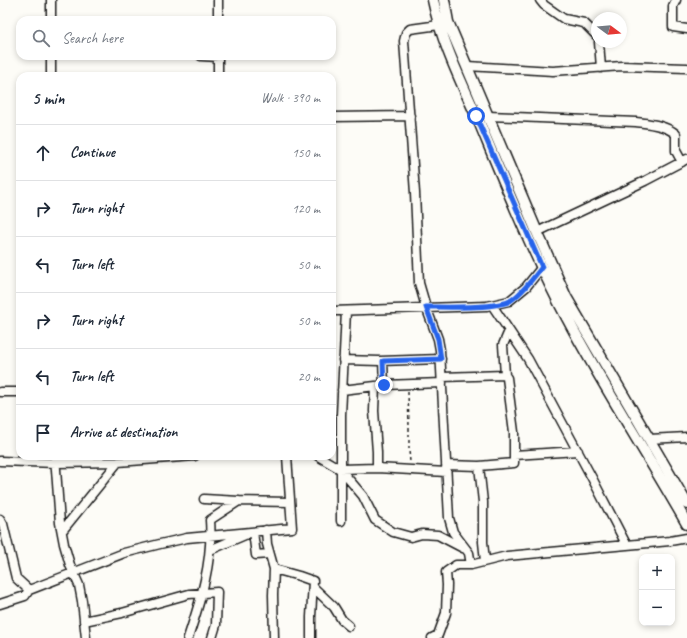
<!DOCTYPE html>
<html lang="en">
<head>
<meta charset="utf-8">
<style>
  :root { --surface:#fff; --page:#f6f6f7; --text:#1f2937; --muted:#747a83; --line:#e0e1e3 }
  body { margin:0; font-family:Caveat,sans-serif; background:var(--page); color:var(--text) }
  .controls { position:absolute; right:12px; bottom:12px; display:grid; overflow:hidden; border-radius:8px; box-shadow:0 2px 6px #0003 }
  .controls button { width:36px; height:36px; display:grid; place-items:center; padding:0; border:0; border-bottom:1px solid var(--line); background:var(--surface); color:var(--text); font:20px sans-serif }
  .compass { position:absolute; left:591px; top:12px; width:36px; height:36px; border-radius:50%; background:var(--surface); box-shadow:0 2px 6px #0003; rotate:106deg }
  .stop { position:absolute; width:12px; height:12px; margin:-9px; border:3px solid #2563eb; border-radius:50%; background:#fff }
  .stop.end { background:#2563eb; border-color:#fff; box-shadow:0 1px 4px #0008 }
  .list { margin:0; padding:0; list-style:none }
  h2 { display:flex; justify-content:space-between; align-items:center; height:52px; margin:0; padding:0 16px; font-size:17px }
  h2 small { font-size:13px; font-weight:400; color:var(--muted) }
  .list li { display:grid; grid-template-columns:26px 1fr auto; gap:12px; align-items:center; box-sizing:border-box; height:56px; padding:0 16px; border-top:1px solid var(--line) }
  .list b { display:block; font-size:15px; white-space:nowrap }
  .list em { font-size:13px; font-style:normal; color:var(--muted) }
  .icon { flex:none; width:22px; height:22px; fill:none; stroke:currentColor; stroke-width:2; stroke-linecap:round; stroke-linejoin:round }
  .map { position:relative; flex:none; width:687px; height:638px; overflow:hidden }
  .search { position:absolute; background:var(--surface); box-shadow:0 2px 6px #0003; left:16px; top:16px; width:320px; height:44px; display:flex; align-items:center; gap:10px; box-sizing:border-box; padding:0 14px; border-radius:12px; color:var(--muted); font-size:15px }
  .panel { position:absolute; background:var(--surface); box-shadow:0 2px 6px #0003; left:16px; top:72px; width:320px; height:388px; border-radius:12px }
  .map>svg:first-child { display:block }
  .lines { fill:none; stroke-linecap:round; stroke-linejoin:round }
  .minor-casing { stroke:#1c1c1c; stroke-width:11 }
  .major-casing { stroke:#1c1c1c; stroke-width:13 }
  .path { stroke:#1c1c1c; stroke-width:1.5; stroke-dasharray:3 3; stroke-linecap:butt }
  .minor { stroke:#fdfcf7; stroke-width:8 }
  .major { stroke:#fdfcf7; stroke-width:10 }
  .route { stroke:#2563eb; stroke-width:5 }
</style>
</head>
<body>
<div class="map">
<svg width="687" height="638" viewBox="0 0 687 638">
  <rect width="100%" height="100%" fill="#fdfcf7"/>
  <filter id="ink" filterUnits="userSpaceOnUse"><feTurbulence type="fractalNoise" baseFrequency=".025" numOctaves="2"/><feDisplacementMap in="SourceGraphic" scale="8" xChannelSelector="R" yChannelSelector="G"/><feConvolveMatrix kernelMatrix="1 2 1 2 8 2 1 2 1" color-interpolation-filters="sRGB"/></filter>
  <g filter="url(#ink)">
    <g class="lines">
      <defs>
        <path id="minor" d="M51,0v20
          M218,0v20
          M540,0l4,5 20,14 20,4 13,13
          M676,0l-3,6v21l14,2
          M439,25l-29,4 -4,4 -2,8 11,152 4,90 7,24 12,32 2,11 9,168 4,14 16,21 2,12
          M599,42l2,26
          M51,56v20
          M201,56l17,1
          M218,56v20
          M467,66l86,5 69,-5 65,2
          M488,116l148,6c15,2 29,3 40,12v17l6,11
          M332,117l78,-1
          M537,232l108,-51 42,-22
          M492,305l36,54 64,119 34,66
          M332,311l155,-5 22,-5 17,-14 16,-20
          M343,360l37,1 61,-2
          M383,361l1,24
          M442,377l63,-2 -2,-30 6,-14
          M375,386l-1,25 3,41v16
          M342,390l42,-5 58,-2
          M0,392h20
          M649,439l38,-2
          M514,455l64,-4
          M55,456l5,67 4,21 6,21 9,20 3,16 4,37
          M318,456l22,13 23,27 12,24 18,12 18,5 11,-3 16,1 25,13
          M0,461l56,2 62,-1
          M446,465l33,1 35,-3v-31l-7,-54 -2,-3
          M479,466l4,36v40l2,19
          M340,469l37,-1 69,4
          M239,501l51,1
          M0,519l3,5 13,54 13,12
          M341,521v-106l5,-104
          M266,530l1,14 7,25 25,7 14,5 -2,36v21
          M62,531l56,-69 77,-6
          M253,532l3,23 13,-1
          M210,550l35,-15
          M274,569l-1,26 1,43
          M313,587l21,20 8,13 7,6
          M0,604l25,-8 4,-6 95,-37 36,-9 27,-6 105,-10 -5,-72
          M84,621l38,-8 67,-19 28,-2 -1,33 -4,13
          M188,638c13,-39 25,-77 22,-118l29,-19 -35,-2
          M432,638l6,-3 8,-22 1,-28 -1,-13 10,-7h15l36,-9 163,-15 17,-3"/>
        <path id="major" d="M433,0c9,44 29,83 47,124 27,65 54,132 87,194 37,70 81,137 120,206
          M444,0l4,22 89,210 29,65 121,207"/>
      </defs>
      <use href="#minor" class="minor-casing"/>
      <use href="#major" class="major-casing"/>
      <path class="path" d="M408,392l1,34v24l1,12"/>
      <use href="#minor" class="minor"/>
      <use href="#major" class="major"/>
    </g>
  </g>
  <g class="lines" filter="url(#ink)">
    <path class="route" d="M384,385l-1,-24 58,-2 -3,-20 -12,-32c18,0 69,2 84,-6 13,-8 23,-23 32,-34l-66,-151"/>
  </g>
</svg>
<div class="controls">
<button>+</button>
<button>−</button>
</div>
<svg class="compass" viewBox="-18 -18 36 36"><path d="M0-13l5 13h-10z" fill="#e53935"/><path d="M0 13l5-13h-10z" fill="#747a83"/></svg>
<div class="stop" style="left:476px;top:116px"></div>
<div class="stop end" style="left:384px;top:385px"></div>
<div class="search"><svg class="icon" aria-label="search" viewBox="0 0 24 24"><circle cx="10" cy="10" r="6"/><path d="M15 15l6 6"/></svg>Search here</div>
<section class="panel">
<h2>5 min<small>Walk · 390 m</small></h2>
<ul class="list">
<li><svg class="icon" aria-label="ahead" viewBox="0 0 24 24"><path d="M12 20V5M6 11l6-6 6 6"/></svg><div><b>Continue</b></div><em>150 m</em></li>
<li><svg class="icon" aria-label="right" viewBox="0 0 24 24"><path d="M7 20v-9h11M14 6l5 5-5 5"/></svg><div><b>Turn right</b></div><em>120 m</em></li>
<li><svg class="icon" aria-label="left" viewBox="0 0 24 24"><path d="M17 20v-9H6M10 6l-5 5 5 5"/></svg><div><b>Turn left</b></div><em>50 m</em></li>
<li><svg class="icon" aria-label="right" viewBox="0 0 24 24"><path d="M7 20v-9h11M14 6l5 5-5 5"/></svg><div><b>Turn right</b></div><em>50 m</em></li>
<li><svg class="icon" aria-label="left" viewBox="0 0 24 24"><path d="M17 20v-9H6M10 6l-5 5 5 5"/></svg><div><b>Turn left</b></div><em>20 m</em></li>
<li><svg class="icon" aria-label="arrive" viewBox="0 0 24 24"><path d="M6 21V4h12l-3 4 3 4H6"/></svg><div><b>Arrive at destination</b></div></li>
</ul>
</section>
</div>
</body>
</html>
